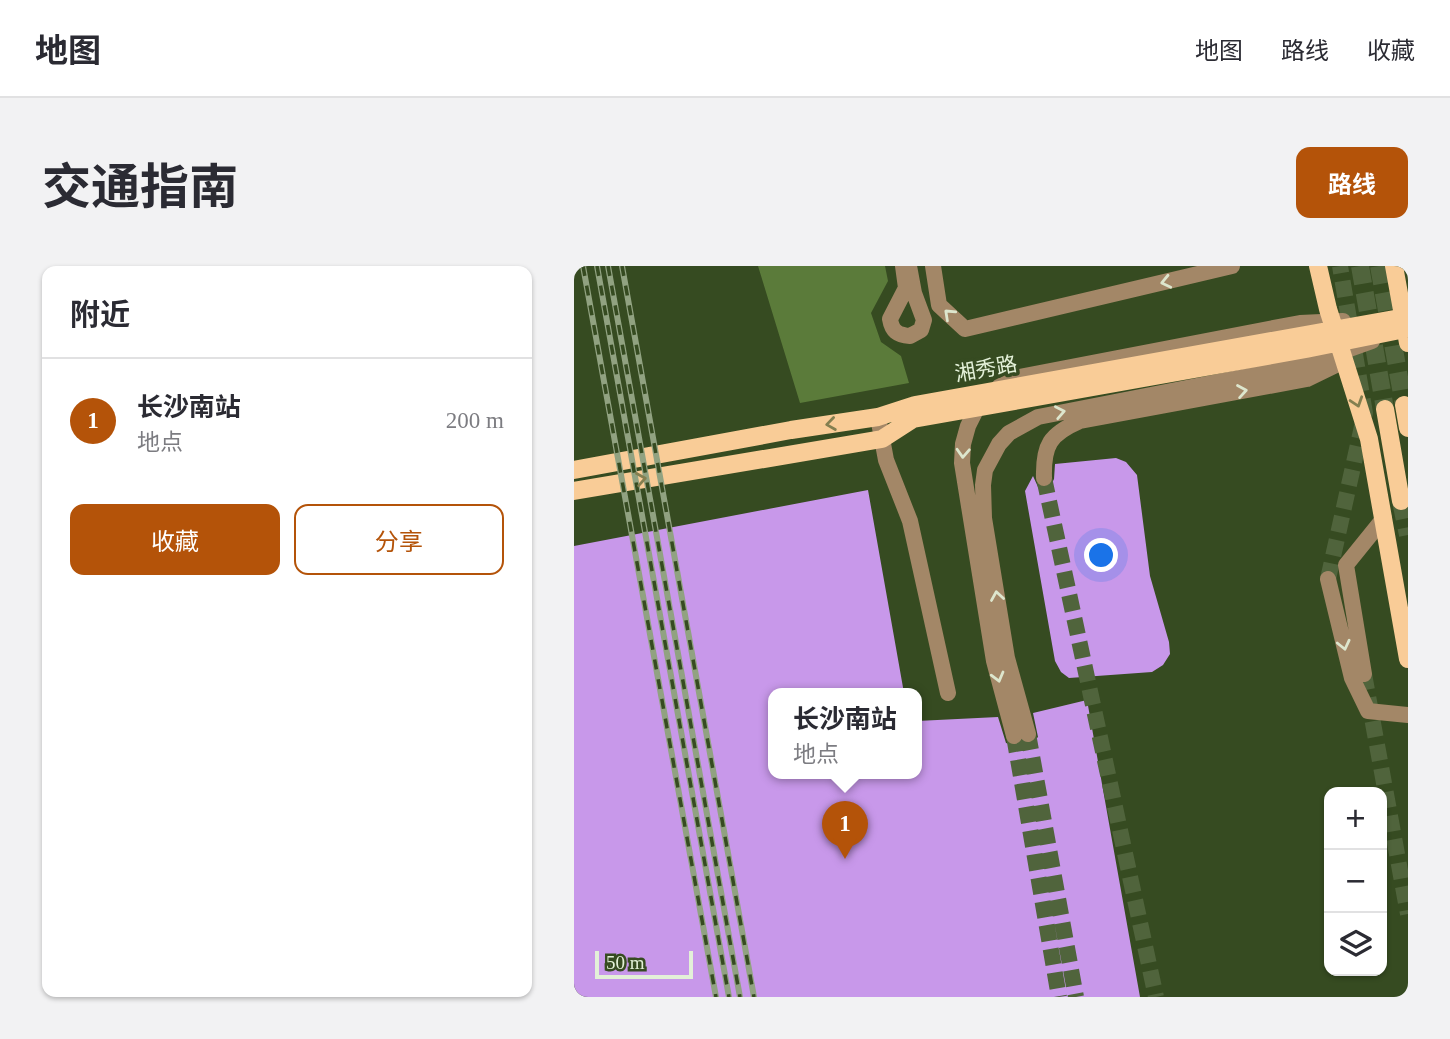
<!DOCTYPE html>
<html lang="zh">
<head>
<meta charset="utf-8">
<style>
  :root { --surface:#fff; --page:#f2f2f3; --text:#2b2b33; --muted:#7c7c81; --line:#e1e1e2; --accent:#b45309 }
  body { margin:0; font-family:"Times New Roman","Noto Sans SC",serif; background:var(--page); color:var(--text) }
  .controls { position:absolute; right:21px; bottom:21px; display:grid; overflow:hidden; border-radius:14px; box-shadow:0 2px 5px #0004 }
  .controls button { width:63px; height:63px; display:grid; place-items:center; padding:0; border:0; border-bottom:2px solid var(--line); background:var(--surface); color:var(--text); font:35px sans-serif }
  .scale { position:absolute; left:21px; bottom:18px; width:98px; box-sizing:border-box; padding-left:7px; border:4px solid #e3f0d8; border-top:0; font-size:19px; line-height:24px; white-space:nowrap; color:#e3f0d8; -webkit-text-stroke:5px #364b21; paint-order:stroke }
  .you { position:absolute; left:528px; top:290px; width:24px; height:24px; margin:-18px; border:5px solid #fff; border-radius:50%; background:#1a73e8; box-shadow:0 0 0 10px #1a73e833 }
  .badge { display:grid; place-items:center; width:46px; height:46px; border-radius:50%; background:var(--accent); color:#fff; font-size:23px; font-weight:700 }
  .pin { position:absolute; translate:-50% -58px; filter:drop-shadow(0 2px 4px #0008) }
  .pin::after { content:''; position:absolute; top:37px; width:24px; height:21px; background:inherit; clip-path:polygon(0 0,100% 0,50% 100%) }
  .popup { position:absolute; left:194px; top:422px; width:154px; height:91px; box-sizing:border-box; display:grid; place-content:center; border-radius:14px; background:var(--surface); filter:drop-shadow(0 2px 5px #0005); font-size:23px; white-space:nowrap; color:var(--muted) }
  .popup b { font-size:26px; color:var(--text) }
  .popup::after { content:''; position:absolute; left:50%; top:100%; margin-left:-14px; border:14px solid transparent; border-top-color:var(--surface) }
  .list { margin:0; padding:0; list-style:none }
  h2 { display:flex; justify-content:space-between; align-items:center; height:91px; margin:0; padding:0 28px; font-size:30px }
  h2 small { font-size:23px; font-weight:400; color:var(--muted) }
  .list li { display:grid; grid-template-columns:46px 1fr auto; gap:21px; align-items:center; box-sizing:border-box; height:126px; padding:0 28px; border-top:2px solid var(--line) }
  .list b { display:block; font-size:26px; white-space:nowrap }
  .list p { margin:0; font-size:23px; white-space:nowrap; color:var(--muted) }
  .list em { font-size:23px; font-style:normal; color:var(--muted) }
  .actions { display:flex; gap:14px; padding:21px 28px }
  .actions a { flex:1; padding:16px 0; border:2px solid var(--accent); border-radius:14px; text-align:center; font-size:24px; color:var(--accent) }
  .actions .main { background:var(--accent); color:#fff }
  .icon { flex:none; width:38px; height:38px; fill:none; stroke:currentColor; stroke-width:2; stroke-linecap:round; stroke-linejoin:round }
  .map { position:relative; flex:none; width:834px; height:731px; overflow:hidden; border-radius:14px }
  header { display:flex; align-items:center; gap:42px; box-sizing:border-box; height:98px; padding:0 35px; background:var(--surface); border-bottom:2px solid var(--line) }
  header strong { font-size:33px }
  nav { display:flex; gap:38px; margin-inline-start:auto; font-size:24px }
  .intro { display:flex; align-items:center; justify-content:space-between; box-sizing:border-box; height:168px; padding:0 42px }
  h1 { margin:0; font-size:49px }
  .button { padding:18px 32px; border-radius:14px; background:var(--accent); color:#fff; font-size:24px; font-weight:700 }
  main { display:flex; gap:42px; padding:0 42px }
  aside { flex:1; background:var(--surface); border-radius:14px; box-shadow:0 2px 5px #0004 }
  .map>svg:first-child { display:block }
  .green { fill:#5b7b3a }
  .building { fill:#c898ea }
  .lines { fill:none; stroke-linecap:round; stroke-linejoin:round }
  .minor-tunnel { stroke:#50643c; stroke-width:16; stroke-dasharray:16 8; stroke-linecap:butt }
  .major-tunnel { stroke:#50643c; stroke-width:18; stroke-dasharray:18 9; stroke-linecap:butt }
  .minor { stroke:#a38767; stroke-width:16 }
  .major { stroke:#f9cc97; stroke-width:18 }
  .rail-casing { stroke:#91a281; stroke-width:6 }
  .rail { stroke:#364b21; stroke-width:3.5; stroke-dasharray:10; stroke-linecap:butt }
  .oneway { stroke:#dde6cd }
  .oneway2 { stroke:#847f50 }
  .labels { text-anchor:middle; stroke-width:7; stroke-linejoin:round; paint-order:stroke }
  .street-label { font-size:21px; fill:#e3f0d8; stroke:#364b21 }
</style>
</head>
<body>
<header>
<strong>地图</strong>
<nav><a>地图</a><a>路线</a><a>收藏</a></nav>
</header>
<div class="intro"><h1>交通指南</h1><a class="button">路线</a></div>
<main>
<aside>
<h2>附近<small></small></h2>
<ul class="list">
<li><span class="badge">1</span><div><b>长沙南站</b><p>地点</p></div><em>200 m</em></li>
</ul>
<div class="actions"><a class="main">收藏</a><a>分享</a></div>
</aside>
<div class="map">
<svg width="834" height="731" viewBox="0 0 834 731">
  <rect width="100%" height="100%" fill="#364b21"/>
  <path class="green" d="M184,0h127l3,15 -17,32 10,29 20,14 8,27 -109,20z"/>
  <path class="building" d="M542,192l10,4 11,13 13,101 19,66 1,12 -7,11 -11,7 -83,6 -8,-6 -6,-11 -30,-170 8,-15 5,11h12l4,-8 1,-15z
    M294,224l36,203h-131v80h144v-52l81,-4 8,26 10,3 6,-4 9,2 7,-7 -5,-24 54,-13 53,297h-566v-451z"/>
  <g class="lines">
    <path class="minor-tunnel" d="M470,212l112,519
      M754,313l37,-166 -25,-147
      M790,408l44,240
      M454,468l48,263
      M440,470l45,261"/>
    <path class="major-tunnel" d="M786,0l25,143
      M805,0l25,139
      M827,235l7,34"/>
    <path class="minor" d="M329,0l3,22 -16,31c2,12 7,16 20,17l11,-6 3,-10 -10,-27 -5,-27
      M359,0l6,39 26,24 267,-63
      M304,151l8,43 24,61 38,172
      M470,212c-1,-33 6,-44 36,-57l227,-42 37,-18
      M754,313l24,99 16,33 40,4
      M790,408l-18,-109 38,-47
      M454,468l-21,-76 -23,-140 -1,-33 2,-15 14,-26 10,-11 29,-16 267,-52 67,-24
      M440,470l-20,-75 -32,-198 1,-19 5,-18 9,-18 22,-21 20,-10 281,-54 43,-2"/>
    <path class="major" d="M744,0l10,43 41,130 39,220
      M820,0l14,77
      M830,139l4,23
      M811,143l16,92
      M0,204l217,-40 87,-13 37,-12 485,-87
      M0,225l308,-52 31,-20 393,-70 99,-20"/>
    <defs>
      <path id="rail" d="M9,0l133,731
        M23,0l132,731
        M34,0l132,731
        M48,0l132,731"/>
    </defs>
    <use href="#rail" class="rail-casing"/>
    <use href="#rail" class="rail"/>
  </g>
  <defs><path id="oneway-chevron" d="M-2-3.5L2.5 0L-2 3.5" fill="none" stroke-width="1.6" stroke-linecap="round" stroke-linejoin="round" transform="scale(1.75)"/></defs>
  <g class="oneway">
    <use href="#oneway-chevron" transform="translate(592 16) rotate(167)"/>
    <use href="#oneway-chevron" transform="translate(375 48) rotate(-137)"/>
    <use href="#oneway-chevron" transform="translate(668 125) rotate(-10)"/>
    <use href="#oneway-chevron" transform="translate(486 146) rotate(-11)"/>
    <use href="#oneway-chevron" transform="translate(389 187) rotate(93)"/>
    <use href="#oneway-chevron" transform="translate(423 330) rotate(-99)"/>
    <use href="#oneway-chevron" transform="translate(770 379) rotate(77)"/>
    <use href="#oneway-chevron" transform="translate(424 411) rotate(75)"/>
  </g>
  <g class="oneway2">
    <use href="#oneway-chevron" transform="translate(783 136) rotate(72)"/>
    <use href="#oneway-chevron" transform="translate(257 158) rotate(172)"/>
    <use href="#oneway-chevron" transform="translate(67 213) rotate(-10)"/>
  </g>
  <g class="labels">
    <g class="street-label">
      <text transform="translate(412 103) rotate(-10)" y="7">湘秀路</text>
    </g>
  </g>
</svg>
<div class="controls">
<button>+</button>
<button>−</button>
<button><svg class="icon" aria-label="layers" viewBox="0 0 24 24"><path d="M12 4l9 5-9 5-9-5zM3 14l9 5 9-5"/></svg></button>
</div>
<div class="scale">50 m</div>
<div class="you"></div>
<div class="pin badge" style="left:271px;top:593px">1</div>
<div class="popup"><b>长沙南站</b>地点</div>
</div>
</main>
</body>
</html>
